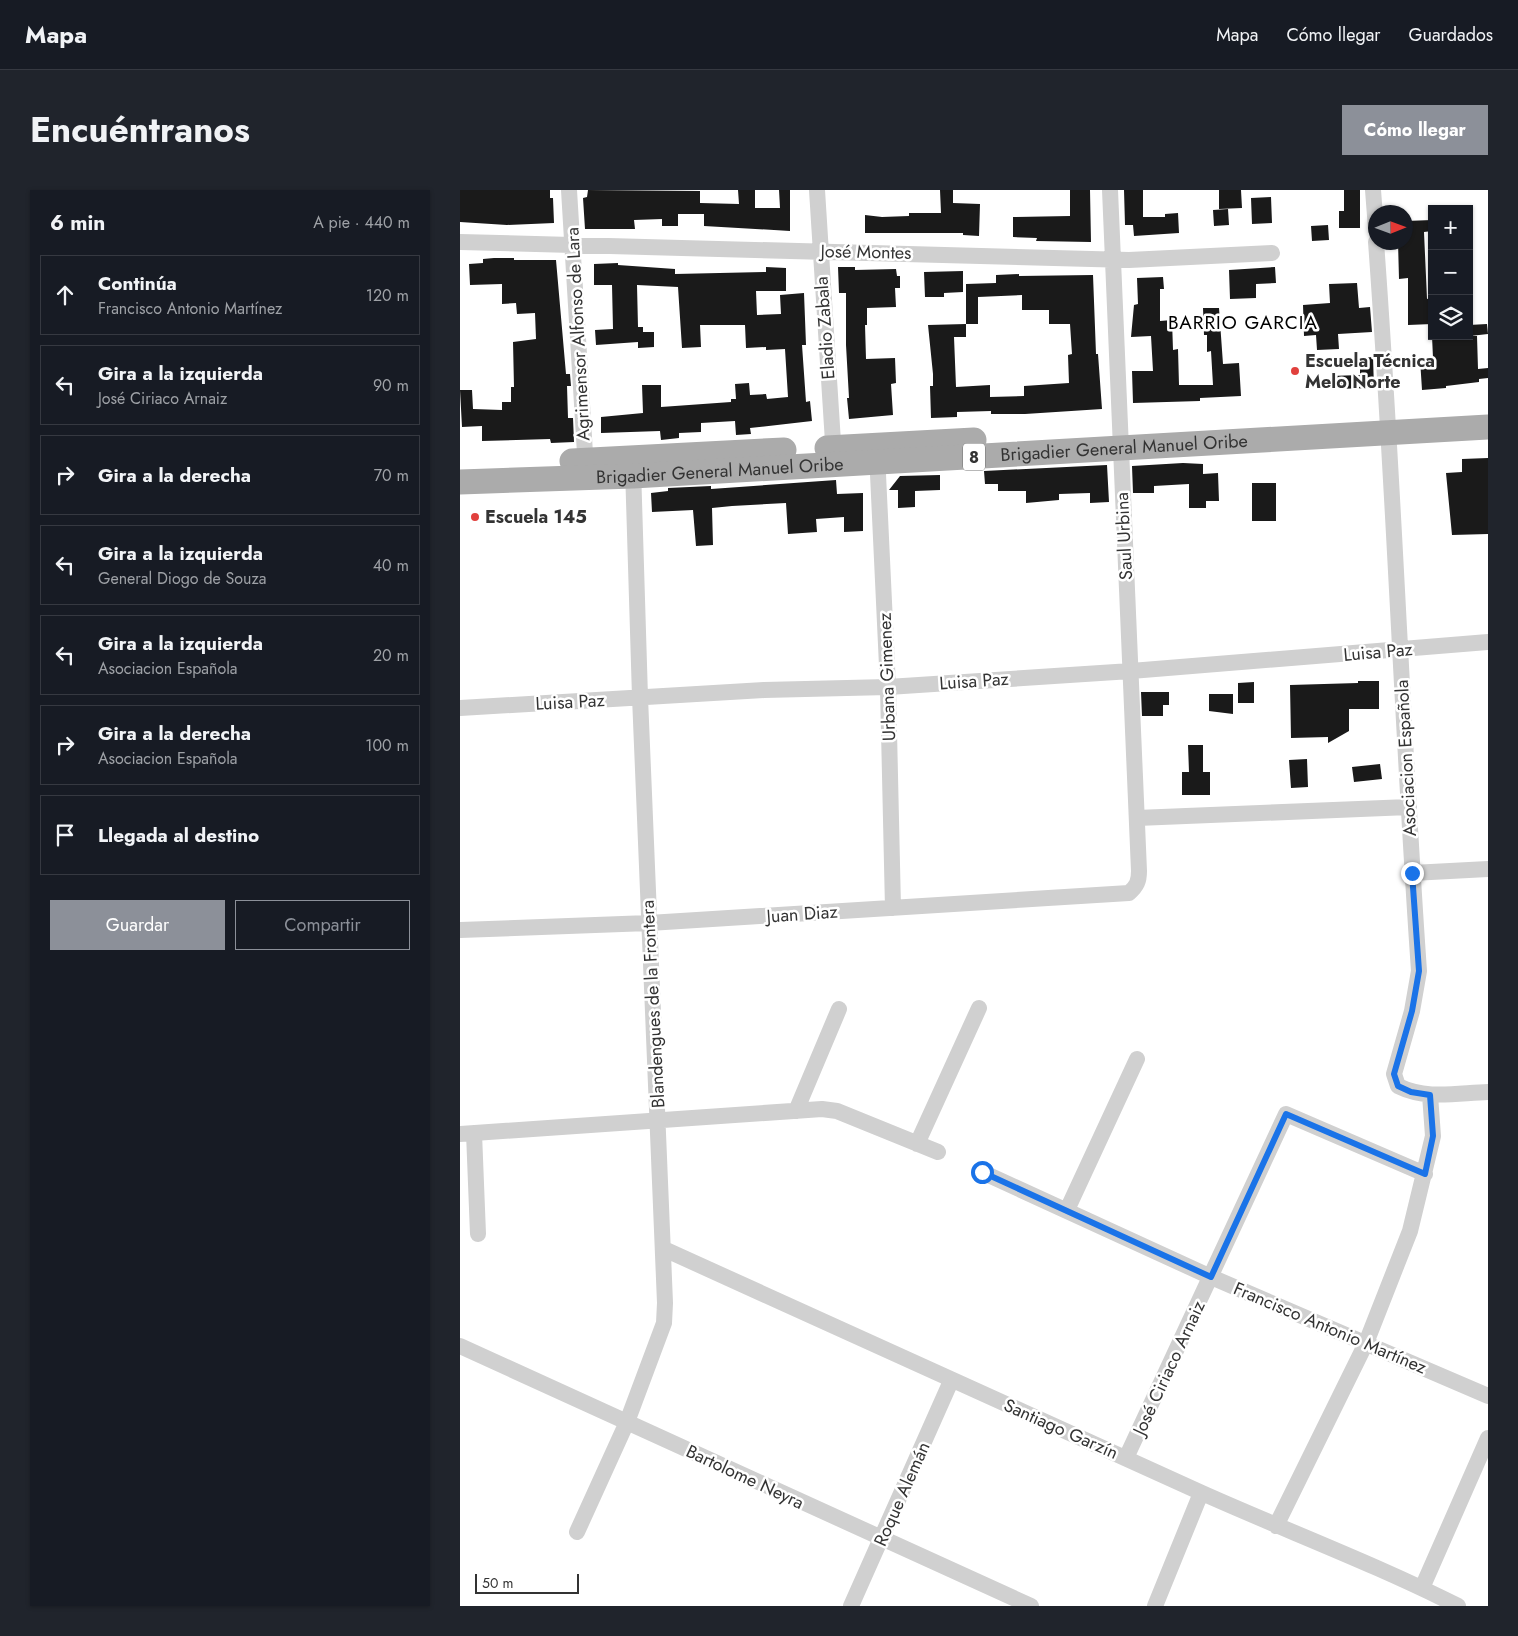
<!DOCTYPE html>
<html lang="es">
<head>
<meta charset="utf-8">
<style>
  :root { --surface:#171b24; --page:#20242c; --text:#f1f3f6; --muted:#9ea1a6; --line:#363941; --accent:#8c9099 }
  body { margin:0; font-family:Jost,sans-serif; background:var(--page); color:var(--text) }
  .controls { position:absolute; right:15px; top:15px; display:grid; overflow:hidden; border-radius:0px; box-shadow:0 1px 4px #0004 }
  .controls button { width:45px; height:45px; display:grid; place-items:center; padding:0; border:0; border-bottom:1px solid var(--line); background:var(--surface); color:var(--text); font:25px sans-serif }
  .compass { position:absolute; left:908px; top:15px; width:45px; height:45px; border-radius:50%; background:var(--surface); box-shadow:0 1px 4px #0004; rotate:89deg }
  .scale { position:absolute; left:15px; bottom:12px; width:104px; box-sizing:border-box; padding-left:5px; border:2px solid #333; border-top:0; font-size:14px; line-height:18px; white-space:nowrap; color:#333; -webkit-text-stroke:4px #fff; paint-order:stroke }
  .stop { position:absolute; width:15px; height:15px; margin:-11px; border:4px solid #1a73e8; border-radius:50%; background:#fff }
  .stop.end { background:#1a73e8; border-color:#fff; box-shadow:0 1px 5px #0008 }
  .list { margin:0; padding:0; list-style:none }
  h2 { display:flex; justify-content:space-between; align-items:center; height:65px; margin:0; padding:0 20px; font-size:21px }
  h2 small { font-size:16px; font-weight:400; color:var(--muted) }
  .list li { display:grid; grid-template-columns:32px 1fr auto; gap:15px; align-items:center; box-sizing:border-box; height:80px; margin:0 10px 10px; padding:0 10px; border:1px solid var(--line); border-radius:0px }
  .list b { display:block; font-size:19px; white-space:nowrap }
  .list p { margin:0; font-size:16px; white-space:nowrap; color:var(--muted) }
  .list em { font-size:16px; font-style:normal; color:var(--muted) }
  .actions { display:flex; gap:10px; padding:15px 20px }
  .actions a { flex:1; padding:11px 0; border:1px solid var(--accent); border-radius:0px; text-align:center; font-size:18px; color:var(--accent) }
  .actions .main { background:var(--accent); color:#fff }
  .icon { flex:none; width:28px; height:28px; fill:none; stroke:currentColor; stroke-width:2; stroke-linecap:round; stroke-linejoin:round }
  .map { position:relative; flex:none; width:1028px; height:1416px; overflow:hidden; border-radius:0px }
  header { display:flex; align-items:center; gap:30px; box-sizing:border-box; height:70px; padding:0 25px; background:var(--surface); border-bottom:1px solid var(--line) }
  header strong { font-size:24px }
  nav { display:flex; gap:28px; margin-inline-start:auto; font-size:18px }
  .intro { display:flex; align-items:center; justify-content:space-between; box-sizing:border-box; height:120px; padding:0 30px }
  h1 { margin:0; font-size:35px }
  .button { padding:12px 22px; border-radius:0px; background:var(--accent); color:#fff; font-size:18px; font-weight:700 }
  main { display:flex; gap:30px; padding:0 30px }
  aside { flex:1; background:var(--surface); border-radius:0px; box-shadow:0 1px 4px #0004 }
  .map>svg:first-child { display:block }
  .building { fill:#1a1a1a; fill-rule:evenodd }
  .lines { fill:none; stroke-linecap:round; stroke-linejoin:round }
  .street { stroke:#d0d0d0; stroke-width:16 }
  .primary { stroke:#ababab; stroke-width:25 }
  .route { stroke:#1a73e8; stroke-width:6 }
  .poi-dot { fill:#e1403d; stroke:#fff; stroke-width:2 }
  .labels { text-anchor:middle; stroke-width:5; stroke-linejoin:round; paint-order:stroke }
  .shield { fill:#fff; stroke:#707070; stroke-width:1 }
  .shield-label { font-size:16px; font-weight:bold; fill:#333 }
  .street-label { font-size:18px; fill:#333; stroke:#fff }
  .poi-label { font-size:18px; font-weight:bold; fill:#333; stroke:#fff; text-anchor:start }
  .neighbourhood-label { font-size:19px; letter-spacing:1px; fill:#000; stroke:#fff }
</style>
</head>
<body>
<header>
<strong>Mapa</strong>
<nav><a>Mapa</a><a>Cómo llegar</a><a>Guardados</a></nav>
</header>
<div class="intro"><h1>Encuéntranos</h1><a class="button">Cómo llegar</a></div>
<main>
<aside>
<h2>6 min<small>A pie · 440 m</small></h2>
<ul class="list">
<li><svg class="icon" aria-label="ahead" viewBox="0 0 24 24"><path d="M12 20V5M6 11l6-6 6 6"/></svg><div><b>Continúa</b><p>Francisco Antonio Martínez</p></div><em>120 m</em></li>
<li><svg class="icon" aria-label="left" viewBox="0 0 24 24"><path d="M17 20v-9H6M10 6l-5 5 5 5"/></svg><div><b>Gira a la izquierda</b><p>José Ciriaco Arnaiz</p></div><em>90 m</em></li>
<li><svg class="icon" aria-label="right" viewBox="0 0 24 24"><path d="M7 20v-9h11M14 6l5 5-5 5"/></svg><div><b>Gira a la derecha</b></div><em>70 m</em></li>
<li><svg class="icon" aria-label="left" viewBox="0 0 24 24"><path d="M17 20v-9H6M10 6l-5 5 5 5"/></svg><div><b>Gira a la izquierda</b><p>General Diogo de Souza</p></div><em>40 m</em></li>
<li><svg class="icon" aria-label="left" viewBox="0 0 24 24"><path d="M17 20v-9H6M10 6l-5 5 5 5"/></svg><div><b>Gira a la izquierda</b><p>Asociacion Española</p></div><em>20 m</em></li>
<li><svg class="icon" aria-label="right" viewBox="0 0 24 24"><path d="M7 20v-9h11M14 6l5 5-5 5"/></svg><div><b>Gira a la derecha</b><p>Asociacion Española</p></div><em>100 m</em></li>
<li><svg class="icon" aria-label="arrive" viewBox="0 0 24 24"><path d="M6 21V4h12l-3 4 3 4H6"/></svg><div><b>Llegada al destino</b></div></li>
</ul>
<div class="actions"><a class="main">Guardar</a><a>Compartir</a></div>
</aside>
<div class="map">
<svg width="1028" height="1416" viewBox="0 0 1028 1416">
  <rect width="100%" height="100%" fill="#fff"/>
  <path class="building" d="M0,0h90v8h3l1,25 -47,2 -47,-3z
    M128,0l112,1v12l39,1 -1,-14h17v18h25l-1,-18h11v41l-86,-5v-12h-26v12h-16v-7l-28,1 1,9h-50l-2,-31 4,-1z
    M480,0h13v13l27,1 -1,32 -16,-1v-2h-98v-18l17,2 27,-1v-3h32z
    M610,0h20l1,52 -55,-1 1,-3 -24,-1v-20l57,-1z
    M664,0h19v27h22v-3l13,-1 1,20 -45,3 -1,-11h-8z
    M759,0h22l1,18 -23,1z
    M884,0h16v38h-21v-17h5z
    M811,7l1,26 -20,1 -1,-26z
    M768,19l1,16 -15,1 -1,-16z
    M972,30v11l-8,1 3,67 3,-1 2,26 -24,1v-47l-9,1 -1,-37h8v-21z
    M868,35l1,15 -17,1 -1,-15z
    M34,68h20v2h42l10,114h4l1,12h-4l1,32h5l1,24 -23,1 -1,-4 -68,2v-15l-20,1 -2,-37h12l1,19 29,1v-8h9v-15h3l-1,-45 23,-3 -1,-26 -18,1 -1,-11 -14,1v-20l-32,1 -1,-21 14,-1v-4z
    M158,73v2l57,4v5l91,-2v-5l20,1v23h-30l1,24 24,-1 -1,-19 24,-2 2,52h-4l4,57 4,-1 2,20 -62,7 1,6 -15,1 -1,-14 -34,2v9l-22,1v5l-18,2 -1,-9 -59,2v-16l42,-4 -1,-28h19v22l70,-5v-3h5l-1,-15 14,-1 1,12 16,-1 1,5 21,-2 -3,-48 -19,1v-3l-20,1 -1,-23h-45l1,22 -19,1 -4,-61 -41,-2 1,42h5v5h11v15l-16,1v-6l-42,3 -1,-15 18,-1 -1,-44h-18v-21z
    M378,77h17v3l41,-1 1,7h3v12h-5l1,19 -29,1v17h-2l1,34 29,-1 1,25 -5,1 2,31 -44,4 -2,-21h2l-3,-53v-52h-7z
    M815,77l1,16 -20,1v14l-26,1 -1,-29z
    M503,81v21l-19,1v4h-19l-1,-25z
    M559,84v2l74,-1 3,79h2l4,55 -77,5h-34v-3l-34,1v5l-26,1 -1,-32h3v-12l-5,-49 38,-1v-40l30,-1v-8zM562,105v15h27v14h21l2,30 -4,1 1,28 -45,3v10l-34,1v-12l-34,2 -2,-50h12v-13h12v-27z
    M703,87l1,12h-4v32l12,-1 1,30 5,-1 1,36h34l-2,-34 -4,1v-17h-3l-1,-27h16l4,56 16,-1 2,33 -41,2v3l-67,2 -1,-32h21l-2,-35 -20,1 3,-32 4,-1 -1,-26z
    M897,93l2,25 11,-1 2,25 -34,2 1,15 -22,1 -1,-15 -12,1 -1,-31 27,-2 -1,-19z
    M1027,134l1,10 -18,2h7l1,33 10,-1v10l-9,1v3l-33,4v2l-24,2 -2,-31 13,-1 -1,-22h37v-11z
    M913,167l1,31 -42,1 -1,-13 29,-1v-17z
    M1028,268v76l-36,1 -6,-62 16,-1v-13z
    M723,273l20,1v10l15,-1 1,28h-13v7h-17v-24l-35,2v7h-21l-1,-27z
    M647,275l2,37 -19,1v-10l-31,1v6l-33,3v-12h-28v-7h-13l-1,-13z
    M480,285v15l-25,1v16l-17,1v-18h-9l11,-14z
    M376,290l1,14 26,-1v38l-19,1v-15l-28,2 1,13 -29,2 -2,-31 -54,3 -20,2 1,37 -17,1 -3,-36 -41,2 -1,-19 17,-2v-3l43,-2v3z
    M792,293h24v38h-24z
    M898,491h21v28h-30v22l-21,12v-6l-37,1 -1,-53 68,-2z
    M794,492v21h-16v-20z
    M681,502h28v13h-6v11h-21z
    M749,504h24v20l-24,-3z
    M728,555h15v27h7v23h-28v-23h7z
    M847,569l1,28 -17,1 -2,-28z
    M920,574l2,15 -28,3 -2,-15z"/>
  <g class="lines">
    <path class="street" d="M109,0l17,280
      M357,0l17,268
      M913,0l3,39
      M0,52l669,18 143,-7
      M916,52c18,243 26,486 43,729l-7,40 -18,63 4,12c28,14 59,7 90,6
      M417,263l11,234 5,221
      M0,518l304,-18 124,-3 243,-16 357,-29
      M677,628l272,-11
      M952,683l76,-4
      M0,740l189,-7 480,-30c8,-7 10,-12 10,-22l-29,-681
      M336,921l43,-102
      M14,943l4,101
      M0,944l362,-25 15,2 101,41
      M457,954l62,-136
      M522,982l229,105 277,119
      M607,1020l70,-151
      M204,1059c179,82 358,164 538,244 85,38 173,71 256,113
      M0,1156l571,260
      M666,1268l160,-344 139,60
      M816,1336l90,-183 44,-112 23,-95 -3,-41
      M117,1342l50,-110 37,-99 1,-20 -25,-606 -7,-229
      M962,1398l66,-150
      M391,1416l100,-225
      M695,1416l46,-113"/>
    <g class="primary">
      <path d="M367,258l147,-8"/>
      <path d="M112,271l212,-11"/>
      <path id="s1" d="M0,292l173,-6 855,-49"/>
    </g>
  </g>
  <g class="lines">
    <path class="route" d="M522,982l229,105 75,-163 139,60 8,-38 -3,-41 -19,-3 -13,-6 -4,-12 18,-63 7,-40 -7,-98"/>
  </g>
  <g class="poi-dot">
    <circle cx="835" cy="181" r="5"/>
    <circle cx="15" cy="327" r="5"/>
  </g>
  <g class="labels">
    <rect class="shield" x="503" y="253.5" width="22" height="27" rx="4"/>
    <g class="shield-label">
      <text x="514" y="273">8</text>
    </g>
    <g class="street-label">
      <text transform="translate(406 62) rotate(1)" y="6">José Montes</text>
      <text transform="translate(365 138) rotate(-94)" y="6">Eladio Zabala</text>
      <text transform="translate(118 144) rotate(-93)" y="6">Agrimensor Alfonso de Lara</text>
      <text dy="6" stroke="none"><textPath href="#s1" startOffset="665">Brigadier General Manuel Oribe</textPath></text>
      <text dy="6" stroke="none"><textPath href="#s1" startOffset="260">Brigadier General Manuel Oribe</textPath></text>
      <text transform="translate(664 346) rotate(-93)" y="6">Saul Urbina</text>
      <text transform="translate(918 462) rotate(-5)" y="6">Luisa Paz</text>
      <text transform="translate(427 487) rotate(-92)" y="6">Urbana Gimenez</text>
      <text transform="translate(514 491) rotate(-4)" y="6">Luisa Paz</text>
      <text transform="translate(110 512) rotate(-3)" y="6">Luisa Paz</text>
      <text transform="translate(946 568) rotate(-93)" y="6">Asociacion Española</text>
      <text transform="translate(342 724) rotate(-4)" y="6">Juan Diaz</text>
      <text transform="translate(193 814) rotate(-93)" y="6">Blandengues de la Frontera</text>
      <text transform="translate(870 1138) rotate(23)" y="6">Francisco Antonio Martínez</text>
      <text transform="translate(709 1178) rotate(-65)" y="6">José Ciriaco Arnaiz</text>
      <text transform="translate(601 1239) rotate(24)" y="6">Santiago Garzín</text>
      <text transform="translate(285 1287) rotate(25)" y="6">Bartolome Neyra</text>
      <text transform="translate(442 1304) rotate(-66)" y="6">Roque Alemán</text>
    </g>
    <g class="poi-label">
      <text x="845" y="177">Escuela Técnica<tspan x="845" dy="21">Melo Norte</tspan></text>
      <text x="25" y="333">Escuela 145</text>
    </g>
    <g class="neighbourhood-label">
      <text x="783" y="139">BARRIO GARCIA</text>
    </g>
  </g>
</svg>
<div class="controls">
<button>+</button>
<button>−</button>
<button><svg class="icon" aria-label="layers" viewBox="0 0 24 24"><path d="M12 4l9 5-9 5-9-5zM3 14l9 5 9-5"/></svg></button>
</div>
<svg class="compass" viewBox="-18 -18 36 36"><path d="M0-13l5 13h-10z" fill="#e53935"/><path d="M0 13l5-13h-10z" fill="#9ea1a6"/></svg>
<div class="scale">50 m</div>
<div class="stop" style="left:522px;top:982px"></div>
<div class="stop end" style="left:952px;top:683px"></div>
</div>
</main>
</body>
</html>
